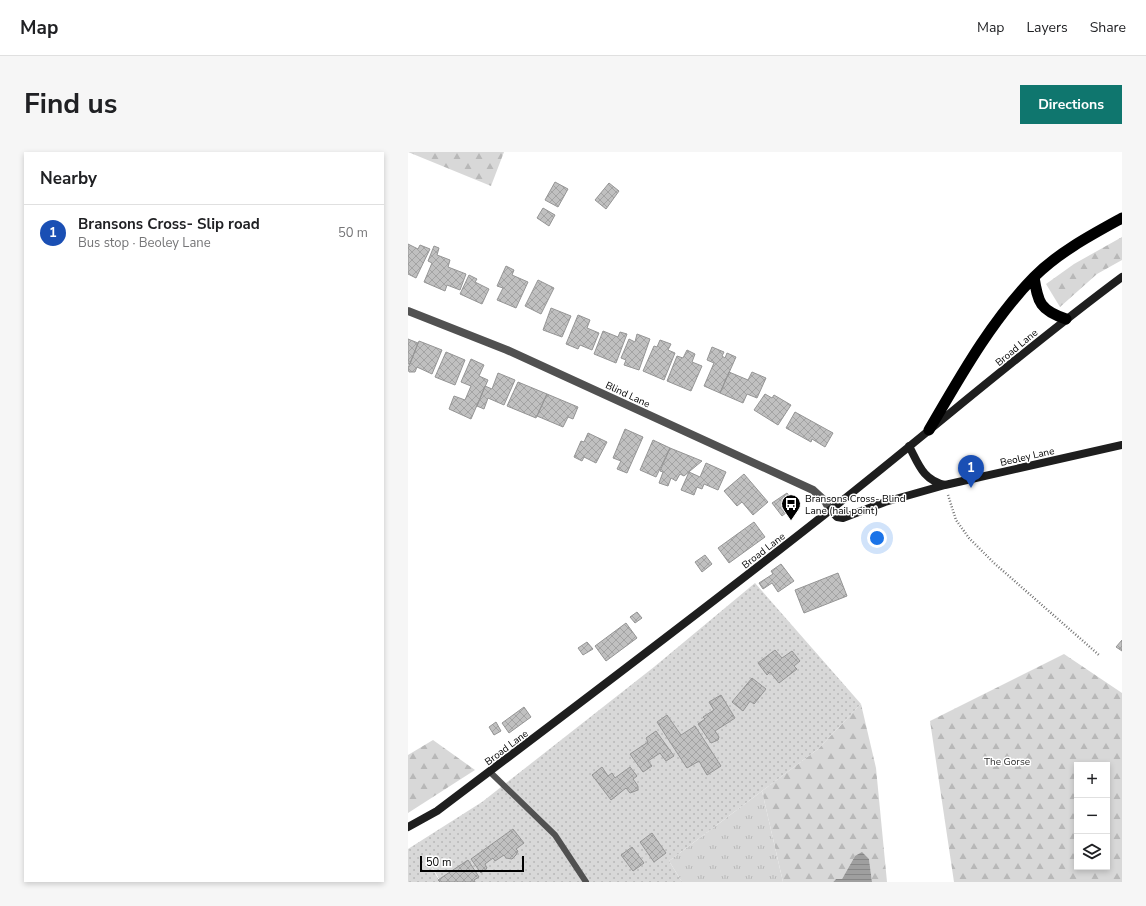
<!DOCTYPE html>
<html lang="en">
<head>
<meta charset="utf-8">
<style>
  :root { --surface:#fff; --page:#f6f6f6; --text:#202124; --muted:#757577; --line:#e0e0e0; --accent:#0f766e }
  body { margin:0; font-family:"Nunito Sans",sans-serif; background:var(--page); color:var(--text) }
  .controls { position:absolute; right:12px; bottom:12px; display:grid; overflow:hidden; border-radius:0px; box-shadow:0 2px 6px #0003 }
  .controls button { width:36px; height:36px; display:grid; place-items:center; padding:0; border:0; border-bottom:1px solid var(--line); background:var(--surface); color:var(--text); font:20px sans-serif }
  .scale { position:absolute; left:12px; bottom:10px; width:104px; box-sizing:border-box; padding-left:4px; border:2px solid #000; border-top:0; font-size:11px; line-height:14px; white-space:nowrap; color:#000; -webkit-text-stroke:3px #fff; paint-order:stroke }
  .you { position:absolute; left:469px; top:386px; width:14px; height:14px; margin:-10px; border:3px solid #fff; border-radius:50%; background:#1a73e8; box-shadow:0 0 0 6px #1a73e833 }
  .badge { display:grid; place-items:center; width:26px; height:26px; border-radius:50%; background:var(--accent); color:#fff; font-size:13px; font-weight:700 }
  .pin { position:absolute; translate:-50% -33px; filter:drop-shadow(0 1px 2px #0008) }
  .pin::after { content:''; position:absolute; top:21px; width:14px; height:12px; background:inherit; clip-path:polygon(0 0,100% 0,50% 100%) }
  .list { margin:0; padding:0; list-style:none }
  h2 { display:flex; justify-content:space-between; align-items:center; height:52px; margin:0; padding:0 16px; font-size:17px }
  h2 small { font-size:13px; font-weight:400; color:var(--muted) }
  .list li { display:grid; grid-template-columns:26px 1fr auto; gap:12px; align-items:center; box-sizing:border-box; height:56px; padding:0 16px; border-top:1px solid var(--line) }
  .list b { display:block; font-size:15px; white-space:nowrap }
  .list p { margin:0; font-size:13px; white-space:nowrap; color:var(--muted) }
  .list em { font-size:13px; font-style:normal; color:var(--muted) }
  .icon { flex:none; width:22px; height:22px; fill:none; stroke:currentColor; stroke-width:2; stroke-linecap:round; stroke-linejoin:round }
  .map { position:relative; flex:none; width:714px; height:730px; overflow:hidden; border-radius:0px }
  header { display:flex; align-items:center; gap:24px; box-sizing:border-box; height:56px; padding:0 20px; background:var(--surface); border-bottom:1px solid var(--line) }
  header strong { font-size:19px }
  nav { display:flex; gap:22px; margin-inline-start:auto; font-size:14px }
  .intro { display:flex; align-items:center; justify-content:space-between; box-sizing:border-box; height:96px; padding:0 24px }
  h1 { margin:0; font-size:28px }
  .button { padding:10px 18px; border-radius:0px; background:var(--accent); color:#fff; font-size:14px; font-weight:700 }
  main { display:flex; gap:24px; padding:0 24px }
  aside { flex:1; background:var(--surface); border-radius:0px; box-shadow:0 2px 6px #0003 }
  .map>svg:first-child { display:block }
  .grass { fill:url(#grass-tufts) }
  .forest { fill:url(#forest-firs); fill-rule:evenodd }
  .garden { fill:url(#garden-dots) }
  .water { fill:url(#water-rules) }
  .building { fill:url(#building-cross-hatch); stroke:#959595 }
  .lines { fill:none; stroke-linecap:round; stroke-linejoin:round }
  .path { stroke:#737373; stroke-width:2.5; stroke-dasharray:1 2; stroke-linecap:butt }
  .service { stroke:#515151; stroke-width:6 }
  .minor { stroke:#515151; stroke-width:8 }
  .secondary { stroke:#1e1e1e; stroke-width:8 }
  .trunk { stroke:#000; stroke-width:11 }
  .labels { text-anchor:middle; stroke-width:3; stroke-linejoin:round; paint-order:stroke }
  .street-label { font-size:10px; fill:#000; stroke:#fff }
  .poi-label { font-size:10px; fill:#000; stroke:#fff; text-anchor:start }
  .park-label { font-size:10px; fill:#2f2f2f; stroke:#fff }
</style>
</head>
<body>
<header>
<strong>Map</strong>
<nav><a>Map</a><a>Layers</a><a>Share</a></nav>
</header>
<div class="intro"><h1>Find us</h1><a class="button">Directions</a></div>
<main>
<aside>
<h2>Nearby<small></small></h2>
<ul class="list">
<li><span class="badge" style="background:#1a4fb4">1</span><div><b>Bransons Cross- Slip road</b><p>Bus stop · Beoley Lane</p></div><em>50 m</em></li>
</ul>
</aside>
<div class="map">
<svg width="714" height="730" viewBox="0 0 714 730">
  <defs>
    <pattern id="grass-tufts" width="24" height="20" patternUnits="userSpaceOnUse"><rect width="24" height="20" fill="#d8d8d8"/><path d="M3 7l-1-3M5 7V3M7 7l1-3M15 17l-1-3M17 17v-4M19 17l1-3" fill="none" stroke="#b8b8b8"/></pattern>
    <pattern id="forest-firs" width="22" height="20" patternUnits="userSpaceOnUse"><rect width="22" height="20" fill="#d8d8d8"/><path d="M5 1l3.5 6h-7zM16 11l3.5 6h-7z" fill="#b8b8b8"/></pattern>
    <pattern id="garden-dots" width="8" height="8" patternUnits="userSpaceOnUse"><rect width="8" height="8" fill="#d8d8d8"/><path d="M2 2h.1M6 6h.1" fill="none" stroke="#b8b8b8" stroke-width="1.8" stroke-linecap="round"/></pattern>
    <pattern id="water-rules" width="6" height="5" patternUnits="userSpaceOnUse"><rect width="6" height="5" fill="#9f9f9f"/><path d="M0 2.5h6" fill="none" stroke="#878787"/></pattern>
    <pattern id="building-cross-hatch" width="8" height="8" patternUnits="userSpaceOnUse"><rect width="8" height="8" fill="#c0c0c0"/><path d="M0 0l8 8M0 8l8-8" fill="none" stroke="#a3a3a3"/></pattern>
  </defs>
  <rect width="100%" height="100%" fill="#fff"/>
  <path class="grass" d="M354,639l21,91h-101l-13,-21z"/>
  <path class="forest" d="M0,0h96l-13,34z
    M714,85v23l-25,14 -37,33 -14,-23 28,-20z
    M656,502l58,39v189h-168l-24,-161zM669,613h30v102h-30z
    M453,552l15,64 11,114h-15l-3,-23 -14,-3 -13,23h-6l-3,3h-50l-21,-91 56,-42z
    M25,588l42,30 -67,43v-58z"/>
  <path class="garden" d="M347,431l106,121 -43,45 -149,112 13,21h-241l-15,-25 14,25h-32v-33l74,-47 172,-135z"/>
  <path class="water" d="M454,700l7,7 3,23h-39l3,-3h6l13,-23z"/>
  <path class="building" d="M147,30l13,7 -10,18 -13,-7z
    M201,31l10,8 -13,18 -11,-9z
    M135,56l12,7 -6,11 -12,-8z
    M0,92l10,5 2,-4 10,4 -14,29 -8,-4z
    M26,94l5,2 -2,7 13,5 -2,7 18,7 -6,16 -13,-5 -2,6 -21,-9 8,-19 -4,-2z
    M98,114l8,4 -2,5 16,7 -12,26 -19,-8 6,-12 -6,-2z
    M61,123l8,4 -2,3 14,7 -7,15 -22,-10z
    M130,128l16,8 -13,26 -16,-8z
    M143,156l20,8 -9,21 -19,-7z
    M170,163l12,5 -3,8 12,5 -7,17 -12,-5 -2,4 -12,-5z
    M195,179l15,6 2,-5 7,2 -11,29 -22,-9z
    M229,182l13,5 -11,31 -15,-5 2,-5 -5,-2 8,-19 6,3z
    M0,187l10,4 -8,21h-2z
    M252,188l11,4 -3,6 7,3 -11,27 -21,-9 11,-25 3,1z
    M11,189l23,9 -10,24 -15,-7 -2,5h-6l-1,-4z
    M304,195l12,5 -2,4 3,2 2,-5 9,4 -16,36 -16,-7 10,-23 -7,-3z
    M279,198l8,4 -3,8 10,4 -11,25 -24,-10 10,-25 6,2z
    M38,200l19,8 -10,25 -20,-8z
    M63,207l13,6 -5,11 9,4 -17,39 -22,-10 5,-13 11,4 6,-14 -10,-4z
    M321,220l19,8 4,-8 14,6 -9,20 -10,-4 -4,9 -23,-10z
    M90,221l17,7 -11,25 -16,-7 -4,11 -7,-3 8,-20 7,3z
    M110,230l29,12 -11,24 -29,-12z
    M139,242l31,13 -5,12 -5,-2 -5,10 -26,-11z
    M357,242l7,4 2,-3 17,10 -13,20 -24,-15z
    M387,260l38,21 -8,14 -13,-8 -1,3 -25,-14z
    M217,277l18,8 -16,36 -10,-4 4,-8 -8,-3z
    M180,281l19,9 -11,21 -12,-6 -2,4 -8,-4 7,-16 3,1z
    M245,288l17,8 -14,29 -16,-7z
    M262,296l32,13 -18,15 -4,-2 -4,7 -5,-3 -3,8 -9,-3 4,-11 -3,-1z
    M298,311l20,9 -8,18 -14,-6 -2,5 -5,-2 -3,8 -13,-5 8,-18 11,5z
    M336,322l24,28 -15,13 -11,-13 -5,4 -13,-15z
    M379,341l9,12 -14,11 -10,-13z
    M346,370l11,15 -36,26 -11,-15z
    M297,403l7,9 -10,8 -7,-10z
    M373,412l13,17 -16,11 -6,-9 -9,6 -4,-6 14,-9 -2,-3z
    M430,421l9,23 -43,17 -9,-23z
    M229,460l5,6 -7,5 -5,-6z
    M218,471l11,15 -31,23 -11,-15z
    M714,488v11l-6,-4z
    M179,490l6,7 -10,6 -5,-7z
    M367,498l7,8 10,-7 8,10 -6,5 3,3 -18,14 -9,-11 -3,3 -9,-12z
    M344,526l14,11 -12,15 -4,-3 -7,10 -11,-9z
    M313,543l14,23 -20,13 4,6 -1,3 -7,3 -13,-19 7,-5 -2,-2 11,-7 -5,-8z
    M116,555l7,10 -22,16 -7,-10z
    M259,563l14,20 14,-9 26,40 -14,9 -8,-14 -12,7 -30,-46z
    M88,570l5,9 -7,4 -5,-8z
    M248,579l18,25 -8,5 -6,-8 -12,8 4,5 -9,6 -13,-18 18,-12 -2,-4z
    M194,615l6,9 4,-3 3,5 15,-11 7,9 -4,3 5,7v4l-8,3 -4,-5 -15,12 -19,-25z
    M105,677l11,14 -8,6 2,2 -2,4 -4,4 -6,-1 -2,-3 -9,6 -2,-3 -8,6 2,4 -6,5 -10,-14z
    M244,681l14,20 -12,9 -14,-20z
    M224,695l12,16 -11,8 -12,-16z
    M60,708l11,17 -5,3 1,2h-35l-2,-2z"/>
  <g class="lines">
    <path class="path" d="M540,343l8,25 13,18 25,25 105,92"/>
    <path class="service" d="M81,619l66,64 31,47"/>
    <path class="minor" d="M0,159l99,39 306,140 12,11 5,9"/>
    <path class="secondary" d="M501,294c10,19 14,34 36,39l177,-40
      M422,358l7,7 6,1 42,-16 60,-17
      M0,675l29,-16c131,-99 263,-198 392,-300 98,-77 193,-160 293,-234"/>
    <path class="trunk" d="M626,125c4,26 6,33 32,42
      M521,278c31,-53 62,-109 105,-153 25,-25 57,-42 88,-59"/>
  </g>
  <defs>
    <symbol id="bus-pin" viewBox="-11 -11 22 30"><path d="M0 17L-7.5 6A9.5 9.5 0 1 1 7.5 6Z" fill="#000" stroke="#fff"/><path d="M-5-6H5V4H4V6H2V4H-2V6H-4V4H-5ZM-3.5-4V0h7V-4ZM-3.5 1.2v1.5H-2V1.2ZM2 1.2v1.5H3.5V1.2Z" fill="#fff"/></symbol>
  </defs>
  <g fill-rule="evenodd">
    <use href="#bus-pin" x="372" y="341" width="22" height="30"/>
  </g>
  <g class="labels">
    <g class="street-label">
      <text transform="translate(608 195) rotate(-40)" y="4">Broad Lane</text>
      <text transform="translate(220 242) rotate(25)" y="4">Blind Lane</text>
      <text transform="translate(619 304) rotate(-13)" y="4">Beoley Lane</text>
      <text transform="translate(355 398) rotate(-38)" y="4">Broad Lane</text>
      <text transform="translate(98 595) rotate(-37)" y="4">Broad Lane</text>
    </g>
    <g class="poi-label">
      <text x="397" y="350">Bransons Cross- Blind<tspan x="397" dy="12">Lane (hail point)</tspan></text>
    </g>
    <g class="park-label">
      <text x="599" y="613">The Gorse</text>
    </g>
  </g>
</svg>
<div class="controls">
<button>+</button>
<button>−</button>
<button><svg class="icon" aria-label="layers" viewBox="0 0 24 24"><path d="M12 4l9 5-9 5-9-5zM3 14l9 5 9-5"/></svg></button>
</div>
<div class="scale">50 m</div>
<div class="you"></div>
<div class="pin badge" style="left:563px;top:336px;background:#1a4fb4">1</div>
</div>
</main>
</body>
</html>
